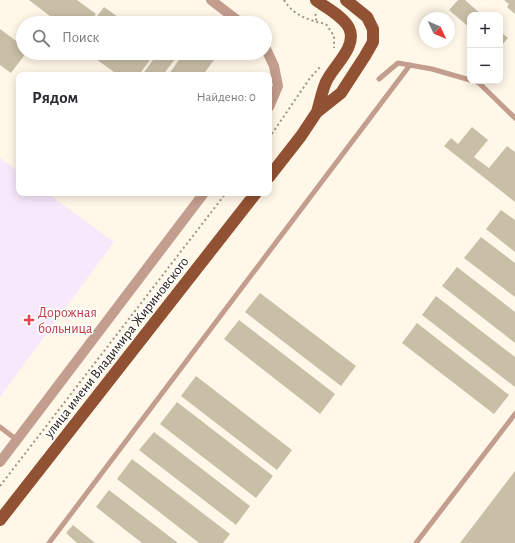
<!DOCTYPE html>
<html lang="ru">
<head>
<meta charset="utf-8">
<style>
  :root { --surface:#fff; --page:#f2f2f3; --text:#2b2b33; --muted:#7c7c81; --line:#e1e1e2 }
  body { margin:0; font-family:"Alegreya Sans",sans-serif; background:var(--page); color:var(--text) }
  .controls { position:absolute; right:12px; top:12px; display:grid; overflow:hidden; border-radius:8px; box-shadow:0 2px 10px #0003 }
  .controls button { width:36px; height:36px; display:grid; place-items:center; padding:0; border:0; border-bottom:1px solid var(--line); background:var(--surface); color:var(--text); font:20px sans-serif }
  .compass { position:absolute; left:419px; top:12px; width:36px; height:36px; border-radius:50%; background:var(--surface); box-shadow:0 2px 10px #0003; rotate:134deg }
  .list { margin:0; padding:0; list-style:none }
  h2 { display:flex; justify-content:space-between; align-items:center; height:52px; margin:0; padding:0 16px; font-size:17px }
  h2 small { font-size:13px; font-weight:400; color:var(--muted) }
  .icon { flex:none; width:22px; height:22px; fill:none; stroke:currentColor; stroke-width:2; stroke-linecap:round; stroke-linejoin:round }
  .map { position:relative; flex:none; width:515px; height:543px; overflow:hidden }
  .search { position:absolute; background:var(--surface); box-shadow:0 2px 10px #0003; left:16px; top:16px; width:256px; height:44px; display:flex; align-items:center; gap:10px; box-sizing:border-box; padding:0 14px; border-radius:22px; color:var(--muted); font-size:15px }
  .panel { position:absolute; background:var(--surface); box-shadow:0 2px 10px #0003; left:16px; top:72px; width:256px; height:124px; border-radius:8px }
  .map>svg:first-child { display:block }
  .medical { fill:#f7e8fb }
  .building { fill:#c9bea6 }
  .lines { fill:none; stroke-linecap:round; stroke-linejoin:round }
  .path { stroke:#9b9589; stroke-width:2; stroke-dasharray:2 3; stroke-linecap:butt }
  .lane { stroke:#c39d8d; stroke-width:5 }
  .street { stroke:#c39d8d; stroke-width:10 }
  .primary { stroke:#915133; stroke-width:12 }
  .health-dot { fill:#e0444e; stroke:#fff; stroke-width:1.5 }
  .labels { text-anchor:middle; stroke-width:3; stroke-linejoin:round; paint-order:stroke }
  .health-label { font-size:14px; fill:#be3a42; stroke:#fff; text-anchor:start }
  .street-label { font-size:14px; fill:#221e15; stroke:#fff }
</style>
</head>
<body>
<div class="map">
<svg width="515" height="543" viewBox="0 0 515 543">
  <rect width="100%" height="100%" fill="#fff8e9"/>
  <path class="medical" d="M0,158l19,14v21h28l67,49 -114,155z"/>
  <path class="building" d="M29,0h48l19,14 -7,9h-30z
    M458,0h7l17,15h-12v13l-21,-18z
    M504,0h11v14l-8,-7 2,-3z
    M104,7l14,10 -4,6h-22z
    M0,29l23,17v7h3l-15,20 -11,-8z
    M500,31l8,7 -8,9z
    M94,53h61l-16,22h-21l-26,-19z
    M158,53h10l7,6 -12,16h-21z
    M184,53h35l-16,22h-35z
    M472,127l16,13 -14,17 15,11 18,-22 8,6v50l-71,-56 7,-8 7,6z
    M501,210l14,10v32l-29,-23z
    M481,237l34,26v34l-51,-39z
    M457,267l58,45v31l-73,-57z
    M260,293l96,73 -15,20 -96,-74z
    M436,296l79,61v30l-93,-72z
    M239,320l96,74 -15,20 -96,-75z
    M417,323l92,72 -15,19 -92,-71z
    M196,376l96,74 -15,20 -96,-74z
    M177,402l96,74 -17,22 -96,-74z
    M154,432l96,74 -14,19 -97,-75z
    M132,459l98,75 -7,9h-24l-82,-64z
    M515,471v72h-55z
    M109,490l69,53h-36l-46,-36z
    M73,525l22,18h-18l-11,-10z"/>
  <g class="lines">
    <path class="path" d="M284,0c10,16 24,20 42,24l8,12v12
      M316,14l-1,2 2,6
      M269,138l41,-60 10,-11
      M0,486l226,-293"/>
    <path class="lane" d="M379,79l19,-16 34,6 38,11
      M473,81l6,2 36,35
      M0,427l17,13
      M49,543l361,-478
      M416,543l99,-129"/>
    <path class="street" d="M211,0l30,23
      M265,47l9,19 4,20 -9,21
      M0,462l204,-269"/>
    <path class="primary" d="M316,0c10,8 27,16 33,28 9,19 -16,38 -23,54 -4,9 -6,20 -9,30
      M269,177l32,-41 16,-24 24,-19 24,-37 8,-14v-13l-6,-12 -21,-17
      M0,520l256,-327"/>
  </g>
  <path class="health-dot" d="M27 314h4v4h4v4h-4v4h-4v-4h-4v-4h4z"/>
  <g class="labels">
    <g class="health-label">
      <text x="38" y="317">Дорожная<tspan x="38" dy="16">больница</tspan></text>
    </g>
    <g class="street-label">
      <text transform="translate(116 347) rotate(-52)" y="5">улица имени Владимира Жириновского</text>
    </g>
  </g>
</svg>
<div class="controls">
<button>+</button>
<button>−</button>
</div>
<svg class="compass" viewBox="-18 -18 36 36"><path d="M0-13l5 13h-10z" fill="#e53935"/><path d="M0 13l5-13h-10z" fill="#7c7c81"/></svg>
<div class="search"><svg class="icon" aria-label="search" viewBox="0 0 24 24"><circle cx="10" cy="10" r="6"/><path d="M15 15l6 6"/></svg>Поиск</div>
<section class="panel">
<h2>Рядом<small>Найдено: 0</small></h2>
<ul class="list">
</ul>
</section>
</div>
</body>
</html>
